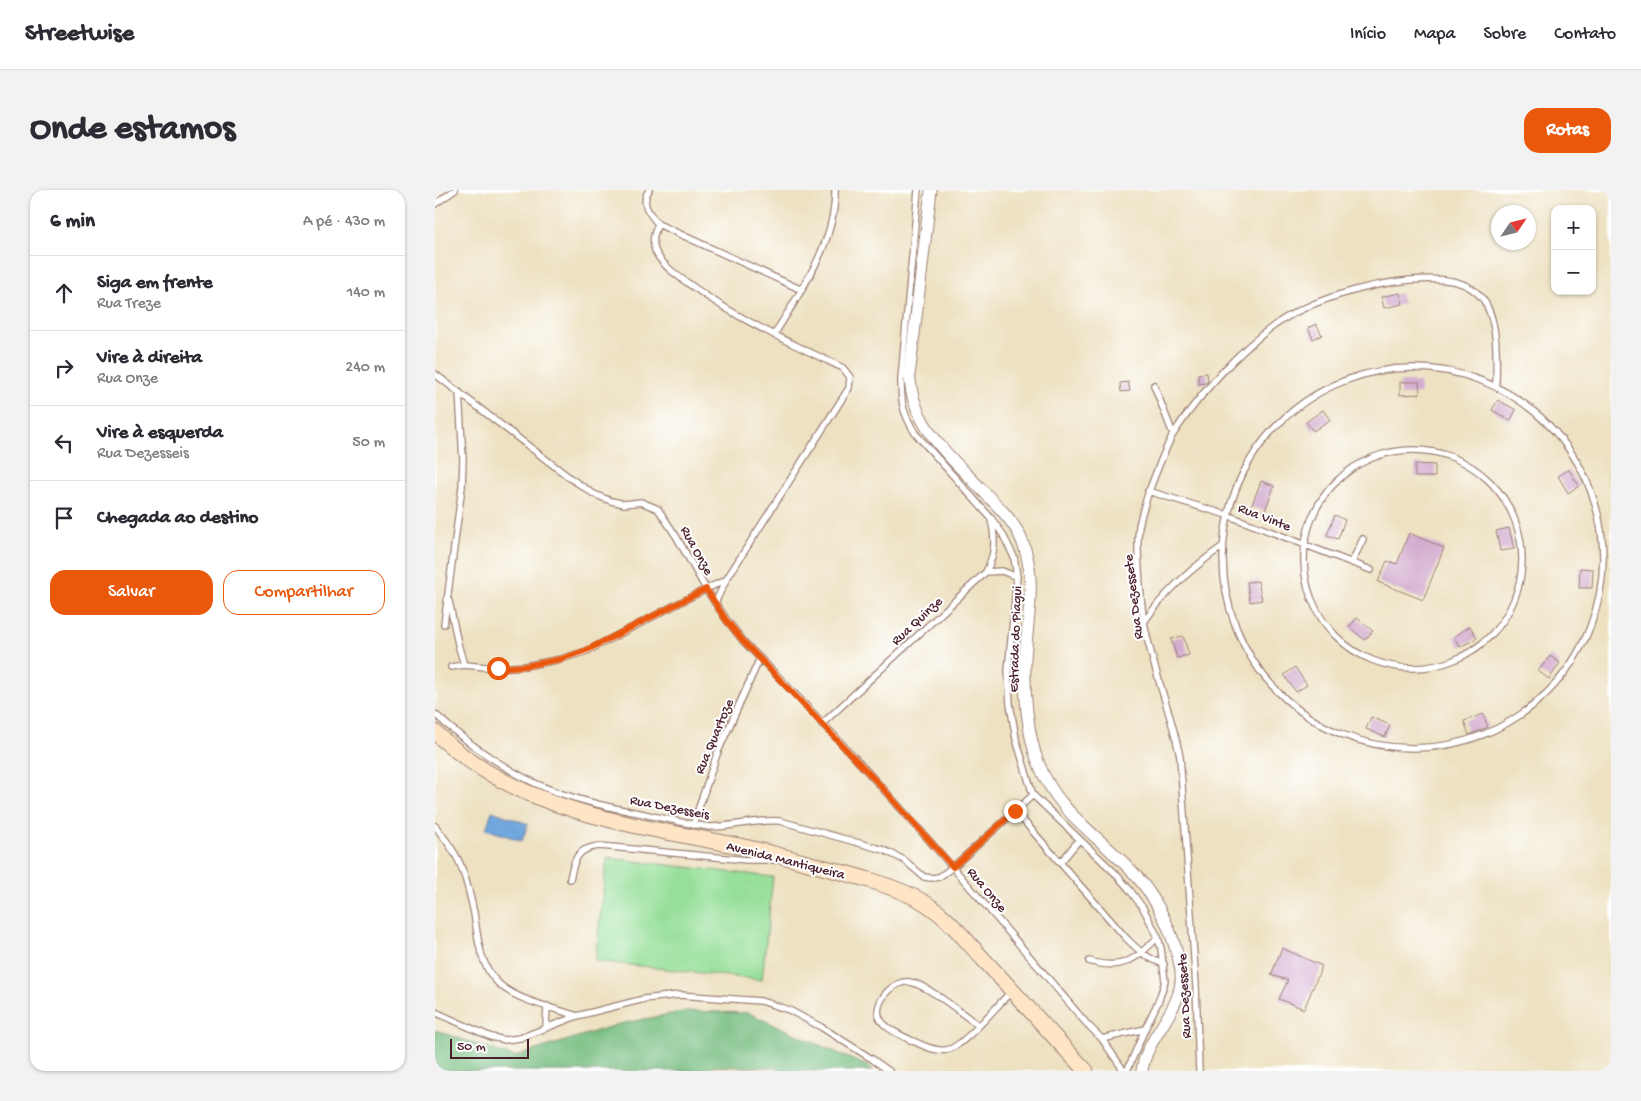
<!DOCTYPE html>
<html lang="pt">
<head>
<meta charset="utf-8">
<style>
  :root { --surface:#fff; --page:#f2f2f3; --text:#2b2b33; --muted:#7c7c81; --line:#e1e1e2; --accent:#ea580c }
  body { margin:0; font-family:"Gochi Hand",sans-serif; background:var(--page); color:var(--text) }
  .controls { position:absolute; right:15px; top:15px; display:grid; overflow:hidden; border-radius:10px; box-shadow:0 1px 4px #0004 }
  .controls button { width:45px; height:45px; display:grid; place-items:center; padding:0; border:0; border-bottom:1px solid var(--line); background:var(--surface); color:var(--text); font:25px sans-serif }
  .compass { position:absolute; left:1056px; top:15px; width:45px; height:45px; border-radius:50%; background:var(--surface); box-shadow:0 1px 4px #0004; rotate:55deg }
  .scale { position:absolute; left:15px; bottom:12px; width:79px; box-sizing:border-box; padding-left:5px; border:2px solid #4a1f2b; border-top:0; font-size:14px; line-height:18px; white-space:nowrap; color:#4a1f2b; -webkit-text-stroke:4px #fff; paint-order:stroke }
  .stop { position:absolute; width:15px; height:15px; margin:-11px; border:4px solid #ea580c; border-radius:50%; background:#fff }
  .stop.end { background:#ea580c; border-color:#fff; box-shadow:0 1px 5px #0008 }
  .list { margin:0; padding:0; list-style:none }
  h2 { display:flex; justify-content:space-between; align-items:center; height:65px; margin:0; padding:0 20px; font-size:21px }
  h2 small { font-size:16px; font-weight:400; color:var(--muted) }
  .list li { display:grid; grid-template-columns:32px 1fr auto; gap:15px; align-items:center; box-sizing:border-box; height:75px; padding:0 20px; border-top:1px solid var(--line) }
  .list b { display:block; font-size:19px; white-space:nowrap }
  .list p { margin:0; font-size:16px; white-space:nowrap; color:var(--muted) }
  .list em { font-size:16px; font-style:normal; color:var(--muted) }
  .actions { display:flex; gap:10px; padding:15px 20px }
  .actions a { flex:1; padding:11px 0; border:1px solid var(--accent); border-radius:15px; text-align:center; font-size:18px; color:var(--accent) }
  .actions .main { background:var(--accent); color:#fff }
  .icon { flex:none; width:28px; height:28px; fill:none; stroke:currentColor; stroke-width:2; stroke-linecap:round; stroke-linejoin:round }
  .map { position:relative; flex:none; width:1176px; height:881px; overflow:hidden; border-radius:15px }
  header { display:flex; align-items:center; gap:30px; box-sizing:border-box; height:70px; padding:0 25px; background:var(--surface); border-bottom:1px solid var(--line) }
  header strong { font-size:24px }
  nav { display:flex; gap:28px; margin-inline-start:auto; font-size:18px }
  .intro { display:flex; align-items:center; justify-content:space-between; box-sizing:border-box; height:120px; padding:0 30px }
  h1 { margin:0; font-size:35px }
  .button { padding:12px 22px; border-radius:15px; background:var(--accent); color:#fff; font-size:18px; font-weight:700 }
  main { display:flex; gap:30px; padding:0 30px }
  aside { flex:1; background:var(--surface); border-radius:15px; box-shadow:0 1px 4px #0004 }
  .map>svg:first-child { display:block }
  .green { fill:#96df99; stroke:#707f62 }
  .forest { fill:#78be81; stroke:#616e56 }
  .water { fill:#6da5dc; stroke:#5c6284 }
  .building { fill:#d3accf }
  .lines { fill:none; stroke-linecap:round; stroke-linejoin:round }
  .lane-casing { stroke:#9c8076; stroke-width:8 }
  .street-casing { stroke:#9c8076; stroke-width:13 }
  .secondary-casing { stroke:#9c8076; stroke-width:17 }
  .lane { stroke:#fff; stroke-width:5.5 }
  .street { stroke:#fff; stroke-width:11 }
  .secondary { stroke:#fde5c5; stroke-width:15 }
  .route { stroke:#ea580c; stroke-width:6 }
  .labels { text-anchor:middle; stroke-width:4; stroke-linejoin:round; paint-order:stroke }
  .street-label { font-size:14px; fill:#4a1f2b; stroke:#fff }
</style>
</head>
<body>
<header>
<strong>Streetwise</strong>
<nav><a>Início</a><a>Mapa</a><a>Sobre</a><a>Contato</a></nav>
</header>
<div class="intro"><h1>Onde estamos</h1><a class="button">Rotas</a></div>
<main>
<aside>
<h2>6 min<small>A pé · 430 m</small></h2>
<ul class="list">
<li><svg class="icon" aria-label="ahead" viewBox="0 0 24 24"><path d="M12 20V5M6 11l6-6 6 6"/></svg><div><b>Siga em frente</b><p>Rua Treze</p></div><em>140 m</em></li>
<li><svg class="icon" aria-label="right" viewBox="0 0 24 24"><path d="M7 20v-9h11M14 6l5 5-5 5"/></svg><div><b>Vire à direita</b><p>Rua Onze</p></div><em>240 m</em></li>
<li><svg class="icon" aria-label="left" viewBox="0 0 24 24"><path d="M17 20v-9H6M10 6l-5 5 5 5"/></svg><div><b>Vire à esquerda</b><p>Rua Dezesseis</p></div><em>50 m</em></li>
<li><svg class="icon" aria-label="arrive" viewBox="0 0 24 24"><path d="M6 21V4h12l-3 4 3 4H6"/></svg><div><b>Chegada ao destino</b></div></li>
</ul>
<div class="actions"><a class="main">Salvar</a><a>Compartilhar</a></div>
</aside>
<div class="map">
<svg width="1176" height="881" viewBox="0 0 1176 881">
  <rect width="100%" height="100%" fill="#fff"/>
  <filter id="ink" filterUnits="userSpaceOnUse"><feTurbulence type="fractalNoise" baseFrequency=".02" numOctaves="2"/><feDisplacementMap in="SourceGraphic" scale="10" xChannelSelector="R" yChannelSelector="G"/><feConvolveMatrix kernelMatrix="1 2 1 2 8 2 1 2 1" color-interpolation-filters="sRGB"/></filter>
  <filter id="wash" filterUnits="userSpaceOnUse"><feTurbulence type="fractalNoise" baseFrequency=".0096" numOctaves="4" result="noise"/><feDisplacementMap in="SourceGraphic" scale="20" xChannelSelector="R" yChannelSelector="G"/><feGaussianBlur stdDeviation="1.12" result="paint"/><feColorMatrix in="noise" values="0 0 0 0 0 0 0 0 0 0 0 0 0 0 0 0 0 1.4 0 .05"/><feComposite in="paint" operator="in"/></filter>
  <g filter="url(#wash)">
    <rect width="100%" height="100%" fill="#ede1c1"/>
    <path class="green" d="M172,668l166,19 -11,103 -167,-19z"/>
    <path class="forest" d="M251,821l62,2 119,53 7,5h-93l-4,-3 -64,-2 -11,5h-267v-41l79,27 105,-33z"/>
    <path class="water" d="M57,621l36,13 -6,17 -36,-12z"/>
    <g id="blocks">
      <path class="building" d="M965,103l3,11 -19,4 -3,-11z
        M881,134l6,11 -9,4 -5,-11z
        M772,183l1,8 -2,2 -7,1 -1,-10z
        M693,192l2,9 -9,1 -1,-9z
        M965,192h19l1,12 -20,1z
        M1063,210l18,10 -6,11 -18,-11z
        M888,220l7,10 -17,11 -7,-9z
        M980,274l20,1v12h-20z
        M1134,280l10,16 -11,7 -10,-17z
        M826,291l13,5 -9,25 -14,-4z
        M900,325l10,5 -7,19 -11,-4z
        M1074,338l5,21 -14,2 -4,-20z
        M974,343l35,15 -21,52 -45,-18 9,-21 10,3z
        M1145,378l13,1 -1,19h-13z
        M823,391l4,19 -12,2 -3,-20z
        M922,428l16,13 -8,9 -16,-13z
        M1035,436l7,12 -17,9 -6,-10z
        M748,446l6,19 -12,3 -6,-19z
        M1115,466l10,7 -11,16 -11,-8z
        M860,477l12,18 -11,7 -12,-17z
        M1048,524l5,13 -19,8 -5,-14z
        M936,527l19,8 -5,12 -19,-8z
        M847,758l40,18 -18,43 -25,-10 9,-19 -17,-5z"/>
    </g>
  </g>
  <g filter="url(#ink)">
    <use href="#blocks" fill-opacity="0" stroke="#9c8076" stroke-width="1"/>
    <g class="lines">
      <defs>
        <path id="lane" d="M214,0c-9,14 0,23 9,34l144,66
          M483,0l-17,189c0,24 1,32 14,54l76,85 11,15 12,24 3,20 -9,94 2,33 6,35 17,56 82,78 14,16 14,19 15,29 3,12 4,32 -6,19 -14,29 -18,42
          M0,14l20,-14
          M223,34c-4,9 -7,18 -2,29 8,14 23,24 36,33 47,34 99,57 151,82l7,9 -1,11 -123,192 -11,23
          M339,145c26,-43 62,-92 61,-145
          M788 368a190 190 0 1 1 380 0a190 190 0 1 1-380 0Z
          M0,184l135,104 24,16 17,7 14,3 16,-2 17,7 18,27 30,53 20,30 18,23c121,121 232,251 342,381l16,16 43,-10
          M719,195l19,49
          M869 369a109 109 0 1 1 218 0a109 109 0 1 1-218 0Z
          M713,301l79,24 144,55
          M917,372l11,-23
          M551,382l16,-1 15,6
          M14,411l9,43 6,21
          M709,432c21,-30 49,-55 79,-76
          M9,434l18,-137 1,-27 -4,-68
          M16,477l13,-2 34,3 27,-2 36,-7 26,-8 119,-62 20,-9
          M0,524c30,28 73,58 111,74 30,12 61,19 93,25 23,5 47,11 71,14 24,0 46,-8 70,-6l104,29 20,10 20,17 8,1 7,-1 14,-10 80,-72
          M387,534l164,-152c9,-18 10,-32 5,-52
          M580,621l111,127c12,12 22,21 38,26
          M258,635l24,-71 43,-96
          M0,636c11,14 23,29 28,46 5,13 8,27 11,41 4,25 5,52 25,71 19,17 55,24 78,32
          M625,673l19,-23
          M135,689c4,-20 7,-31 30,-33l147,14h29
          M654,771c33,10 46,-1 69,-24
          M0,822l56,25 14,3 15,-2 57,-22 67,-17 35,-4 82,6 28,9 32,17 51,32 17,12
          M543,835c-16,-11 -50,-40 -68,-43 -8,-1 -15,3 -21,8 -3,2 -5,6 -7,9 -14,23 13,34 31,42 9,4 22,11 33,9 17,-2 51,-45 65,-58
          M111,837l1,-21
          M667,849l22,32
          M764,881l-3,-85 -16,-229c-9,-46 -28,-89 -36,-135 -3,-17 -4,-35 -5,-52 -1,-14 -2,-30 0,-44 5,-24 14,-46 23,-68 4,-8 7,-18 12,-25 24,-37 65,-83 101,-108 34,-25 94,-41 135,-45 27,-2 61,-3 76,24 13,24 10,57 10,83"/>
        <path id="street" d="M496,0l-22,186c2,8 2,16 5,24 11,38 46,66 72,94 12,12 25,25 33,40 20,40 8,83 6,126 -1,31 2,73 13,102 21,55 65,75 101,117 20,24 34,55 41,86 9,42 -33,67 -38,106"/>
        <path id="secondary" d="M0,542c83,81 201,93 309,115 30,6 59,15 89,23 27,7 57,15 83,28 27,13 47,39 67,61 35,37 68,75 103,112"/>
      </defs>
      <use href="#lane" class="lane-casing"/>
      <use href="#street" class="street-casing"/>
      <use href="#secondary" class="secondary-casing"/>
      <use href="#lane" class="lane"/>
      <use href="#street" class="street"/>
      <use href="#secondary" class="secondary"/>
    </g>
  </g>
  <g class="lines" filter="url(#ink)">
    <path class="route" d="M63,478l27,-2 36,-7 26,-9 119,-61 20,31 18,22 133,140 76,85 62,-56"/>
  </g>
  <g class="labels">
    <g class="street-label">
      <text transform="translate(830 326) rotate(21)" y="5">Rua Vinte</text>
      <text transform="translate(263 360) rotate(61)" y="5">Rua Onze</text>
      <text transform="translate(697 407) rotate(-97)" y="5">Rua Dezessete</text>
      <text transform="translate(481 430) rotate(-43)" y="5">Rua Quinze</text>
      <text transform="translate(579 449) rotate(-88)" y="5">Estrada do Piagui</text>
      <text transform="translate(278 546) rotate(-67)" y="5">Rua Quartoze</text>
      <text transform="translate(235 616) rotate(11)" y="5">Rua Dezesseis</text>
      <text transform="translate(351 669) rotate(14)" y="5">Avenida Mantiqueira</text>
      <text transform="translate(553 699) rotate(50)" y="5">Rua Onze</text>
      <text transform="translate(748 806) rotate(-93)" y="5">Rua Dezessete</text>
    </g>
  </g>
</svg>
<div class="controls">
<button>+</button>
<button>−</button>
</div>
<svg class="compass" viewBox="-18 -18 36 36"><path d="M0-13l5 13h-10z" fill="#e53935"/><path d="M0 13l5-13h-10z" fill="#7c7c81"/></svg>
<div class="scale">50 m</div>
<div class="stop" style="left:63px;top:478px"></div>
<div class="stop end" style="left:580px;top:621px"></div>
</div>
</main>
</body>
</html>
